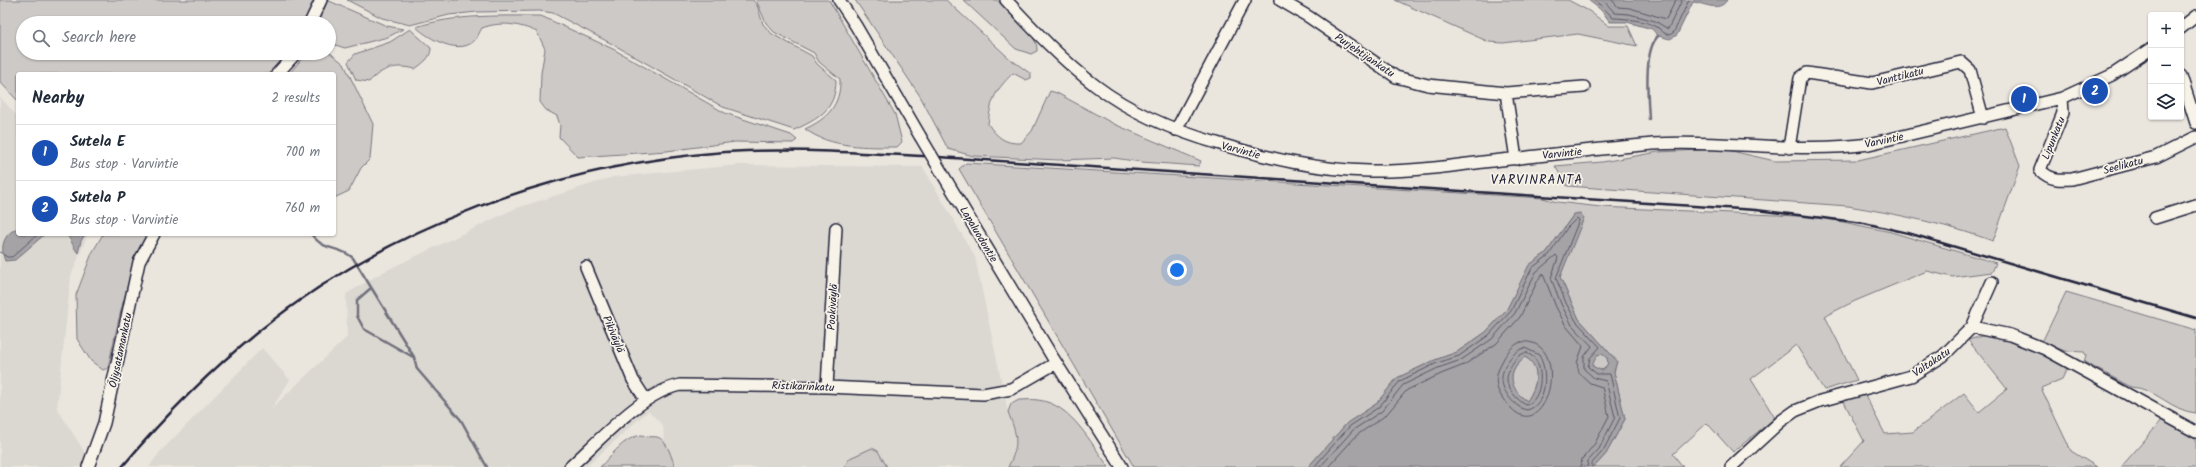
<!DOCTYPE html>
<html lang="en">
<head>
<meta charset="utf-8">
<style>
  :root { --surface:#fff; --page:#f2f2f3; --text:#1f2937; --muted:#747a83; --line:#e0e1e3; --accent:#7c3aed }
  body { margin:0; font-family:Kalam,sans-serif; background:var(--page); color:var(--text) }
  .controls { position:absolute; right:12px; top:12px; display:grid; overflow:hidden; border-radius:4px; box-shadow:0 1px 3px #0004 }
  .controls button { width:36px; height:36px; display:grid; place-items:center; padding:0; border:0; border-bottom:1px solid var(--line); background:var(--surface); color:var(--text); font:20px sans-serif }
  .you { position:absolute; left:1177px; top:270px; width:14px; height:14px; margin:-10px; border:3px solid #fff; border-radius:50%; background:#1a73e8; box-shadow:0 0 0 6px #1a73e833 }
  .badge { display:grid; place-items:center; width:26px; height:26px; border-radius:50%; background:var(--accent); color:#fff; font-size:13px; font-weight:700 }
  .pin { position:absolute; translate:-50% -50%; border:2px solid #fff; box-shadow:0 1px 4px #0006 }
  .list { margin:0; padding:0; list-style:none }
  h2 { display:flex; justify-content:space-between; align-items:center; height:52px; margin:0; padding:0 16px; font-size:17px }
  h2 small { font-size:13px; font-weight:400; color:var(--muted) }
  .list li { display:grid; grid-template-columns:26px 1fr auto; gap:12px; align-items:center; box-sizing:border-box; height:56px; padding:0 16px; border-top:1px solid var(--line) }
  .list b { display:block; font-size:15px; white-space:nowrap }
  .list p { margin:0; font-size:13px; white-space:nowrap; color:var(--muted) }
  .list em { font-size:13px; font-style:normal; color:var(--muted) }
  .icon { flex:none; width:22px; height:22px; fill:none; stroke:currentColor; stroke-width:2; stroke-linecap:round; stroke-linejoin:round }
  .map { position:relative; flex:none; width:2196px; height:467px; overflow:hidden }
  .search { position:absolute; background:var(--surface); box-shadow:0 1px 3px #0004; left:16px; top:16px; width:320px; height:44px; display:flex; align-items:center; gap:10px; box-sizing:border-box; padding:0 14px; border-radius:22px; color:var(--muted); font-size:15px }
  .panel { position:absolute; background:var(--surface); box-shadow:0 1px 3px #0004; left:16px; top:72px; width:320px; height:164px; border-radius:4px }
  .map>svg:first-child { display:block }
  .built { fill:#dbd8d2 }
  .green { fill:#cdc9c6; stroke:#787680 }
  .water { fill:#a6a3a6; stroke:#716f7b; fill-rule:evenodd }
  .lines { fill:none; stroke-linecap:round; stroke-linejoin:round }
  .shore { stroke:#575666; stroke-width:1 }
  .stream { stroke:#716f7b; stroke-width:2.5 }
  .minor-casing { stroke:#22223b; stroke-width:14 }
  .minor { stroke:#f7f3e8; stroke-width:11 }
  .rail { stroke:#22223b; stroke-width:2.5 }
  .minor-bridge-casing { stroke:#22223b; stroke-width:14; stroke-linecap:butt }
  .minor-bridge { stroke:#f7f3e8; stroke-width:11 }
  .labels { text-anchor:middle; stroke-width:3.5; stroke-linejoin:round; paint-order:stroke }
  .street-label { font-size:11px; fill:#22223b; stroke:#f7f3e8 }
  .quarter-label { font-size:13px; letter-spacing:1px; fill:#22223b; stroke:#f7f3e8 }
</style>
</head>
<body>
<div class="map">
<svg width="2196" height="467" viewBox="0 0 2196 467">
  <rect width="100%" height="100%" fill="#eae6de"/>
  <filter id="ink" filterUnits="userSpaceOnUse"><feTurbulence type="fractalNoise" baseFrequency=".025" numOctaves="2"/><feDisplacementMap in="SourceGraphic" scale="8" xChannelSelector="R" yChannelSelector="G"/><feConvolveMatrix kernelMatrix="1 2 1 2 8 2 1 2 1" color-interpolation-filters="sRGB"/></filter>
  <g filter="url(#ink)">
    <path class="built" d="M0,97l18,20v117h70l-17,42 -14,132 37,59h-94z
      M739,165l184,2 52,90 33,155 9,27 -2,15 -7,13h-121l-9,-16 -28,7 -6,9h-169l-11,-27 -1,-15 -15,-14 -62,56h-437l10,-14 103,-105 28,32 -18,28 75,-71 -1,-43 37,-22 131,-63 99,-32z"/>
    <path class="green" d="M0,0h314l-7,23h-284v30h267l-6,10 -12,11h-254v27l-18,-19z
      M327,0l60,26 16,3 -15,8 -43,11 -16,-5v-20h-9z
      M347,0h406l4,5 6,19 9,10 40,22 5,8 19,16c0,30 -18,39 -42,50l-71,-23 -107,-61 -63,-33 -14,-2 -62,1 -28,3 -39,10 -28,-7z
      M756,0h73l66,114 7,28 -5,5c-30,0 -67,1 -92,-18 22,-10 36,-24 35,-50l-21,-17 -5,-9 -40,-21 -8,-9z
      M855,0h91l63,58 22,16v4l-5,2 -13,-7c-18,18 -22,26 -25,51 9,13 17,20 33,19l11,-12 18,-40 7,2 57,31 87,37 -2,5 -58,-4 -27,-4 -55,2 -86,-4 -25,-7 -28,-53z
      M963,0h34c12,12 42,35 40,51l-6,3 -15,-5z
      M1395,0h173l21,11 20,15h19l9,20 -59,-12 -75,9 -14,-1z
      M541,16l72,33 112,64 66,22 6,5 -4,3 -58,-1 -68,9 -89,6 -19,-20 1,-12 -3,-9 -11,-6 -6,-8 1,-29 4,-24 -8,-17c-18,-8 -36,-11 -55,-4 -2,3 -4,8 -6,11 -15,18 -47,0 -60,-12 40,-13 84,-11 125,-11z
      M410,29l21,19c0,10 -8,15 -16,21 -19,-5 -33,-1 -46,13l-13,-2 -8,-18 7,-8 35,-12z
      M329,52l15,12 29,60 -3,35 -9,9 -12,23 -15,7v-124h-45l15,-18z
      M2005,127l15,39 -27,75c-47,-17 -96,-27 -145,-35l-281,-20 -12,-20 47,-4 56,-10 65,-3 52,12 83,-1z
      M966,163l577,35 14,4 44,5 218,10 72,15 105,31 -4,9 -40,5 -25,-6 -72,30 -30,15 32,64 -33,10 -28,-45 -45,34 24,39 -42,34 -26,-29 -34,31 10,13h-89l12,-13 19,-35 -11,-47 3,-11 -38,-42 -19,-42 9,-24 5,-39 -28,39 -17,13 -22,43 -21,23 -29,20 -22,8 -38,18 -21,26 -29,19 -39,44h-174l-175,-298z
      M103,234h44c-20,43 -29,88 -39,134l-5,2 -12,-9 -14,-22 -1,-44 16,-42z
      M2066,292l130,38v83c-25,-2 -40,-25 -65,-26l-47,-25 2,-7 -2,-3 -19,-1 -23,-9z
      M1982,336l31,6 56,23 -7,14 -21,9 30,63 26,16h-257l24,-26 -22,-43 22,-5 21,41 28,-2 51,-39 15,19 28,-23 -39,-49z
      M1592 362a8 8 0 1 1 16 0a8 8 0 1 1-16 0Z
      M1525,357c18,10 11,30 2,44 -19,-13 -21,-30 -2,-44z
      M1019,400c6,0 13,-1 19,0 34,4 52,43 71,67h-101c12,-23 9,-32 0,-55l3,-8z
      M2163,419l33,18v30h-75z
      M642,435c6,3 9,1 15,2 10,2 15,22 18,30h-75c12,-12 24,-30 42,-32z
      M872,448l6,3 9,16h-43l6,-9z"/>
    <path class="water" d="M1588,0h139c-8,13 -23,3 -34,2l-16,33 -7,4 -12,-3 -6,-7 -25,-7h-17l-9,-12z
      M1580,213l4,5 -24,59 19,42 38,42 -3,11 11,47 -19,35 -12,13h-286l39,-44 29,-19 21,-26 38,-18 22,-8 29,-20 21,-23 22,-44 17,-12 28,-39zM1602,354l5,4 1,5 -5,8 -11,-5 5,-11zM1525,357c17,10 12,30 2,44 -18,-12 -21,-31 -2,-44z
      M18,228v6h27l-30,26 -10,1c-5,-14 -2,-27 13,-33z
      M66,234h19l-4,7 -3,12c-5,-6 -6,-12 -12,-19z"/>
    <g class="lines">
      <path class="shore" d="M1593,0l10,7 10,11c10,0 36,3 44,9 6,4 5,6 13,8l4,-3 15,-32
        M1603,0l12,13 14,1 26,7 13,8 14,-29
        M1612,0l6,7 12,1 36,11 10,-19
        M0,252l7,5h5l26,-23
        M1521,342c52,-6 27,105 -10,66 -17,-17 -19,-29 -7,-50 4,-7 9,-13 17,-16z
        M1525,348l14,7c9,14 9,50 -12,55 -12,-2 -25,-19 -25,-30 -1,-12 11,-30 23,-32z
        M1527,353c3,2 6,3 8,6 9,11 7,41 -9,46 -8,-4 -20,-17 -19,-27 1,-9 10,-26 20,-25z
        M1314,467l36,-41 29,-19 21,-26 37,-18 22,-7 30,-21 22,-24 21,-43 17,-13 18,-27 10,-10 2,2 -23,58 10,25 10,18 24,26 -10,11 -2,9 9,7h13l10,44 -17,33 -11,12v4
        M1320,467l33,-37 29,-19 21,-26 35,-17 23,-8 31,-21 23,-26 21,-41 20,-17 2,3 -7,20 10,26 11,21 20,21 -8,11v12l10,9 12,3 9,36 -16,32 -11,12 -1,6
        M1328,467l29,-32 29,-20 21,-25 34,-16 23,-9 32,-21 24,-27 17,-35 6,-8 13,33 10,19 17,20 -6,17 2,10 11,10 12,4 6,25 1,4 -15,29 -12,14 -1,8"/>
      <path class="stream" d="M1649,119c-1,-21 -6,-68 9,-83
        M311,234c16,20 26,10 42,24l61,99 3,12 44,51 26,47
        M371,288l-14,12v16l7,13 49,28"/>
      <defs>
        <path id="minor" d="M839,0l17,26 64,110
          M1006,0c28,30 57,61 90,86 37,28 79,45 124,58 48,14 98,26 149,27 38,1 76,-4 114,-9 57,-6 113,-13 170,-18 72,-5 143,10 216,0l193,-46 50,-23 39,-26
          M1280,0l29,17 87,60 32,8 78,8 10,66
          M310,23l11,-23
          M2181,28l15,-12
          M277,74l19,-21
          M2181,76l15,47
          M1506,93l78,-6
          M2062,98l1,15 -23,57c10,10 19,10 32,9l84,-22 40,-20
          M1176,130l69,-130
          M1789,148l11,-70 7,-5 65,10 89,-21 9,8 13,48
          M948,183l105,175 69,109
          M2155,218l41,-13
          M586,267l47,113 13,20
          M1972,327l20,-45
          M827,387l9,-159
          M88,467l16,-44 35,-161 15,-28
          M570,467c30,-27 71,-74 110,-82l147,2 156,7 28,-5 45,-26
          M1731,467l50,-46 14,-10 25,-10 91,-25 32,-20 29,-29 38,8 35,14 151,83"/>
      </defs>
      <use href="#minor" class="minor-casing"/>
      <use href="#minor" class="minor"/>
      <path class="rail" d="M122,467c42,-50 86,-95 137,-136 130,-105 300,-167 466,-179 66,-4 132,1 198,4l833,54 108,13 44,10 288,85"/>
      <defs>
        <path id="minor-bridge" d="M920,136l28,47"/>
      </defs>
      <use href="#minor-bridge" class="minor-bridge-casing"/>
      <use href="#minor-bridge" class="minor-bridge"/>
    </g>
  </g>
  <g class="labels">
    <g class="street-label">
      <text transform="translate(1365 55) rotate(34)" y="4">Purjehtijankatu</text>
      <text transform="translate(1900 76) rotate(-14)" y="4">Vanttikatu</text>
      <text transform="translate(2053 138) rotate(-68)" y="4">Lipunkatu</text>
      <text transform="translate(1884 140) rotate(-12)" y="4">Varvintie</text>
      <text transform="translate(1241 150) rotate(15)" y="4">Varvintie</text>
      <text transform="translate(1562 153) rotate(-6)" y="4">Varvintie</text>
      <text transform="translate(2123 165) rotate(-15)" y="4">Seelikatu</text>
      <text transform="translate(979 234) rotate(59)" y="4">Lapaluodontie</text>
      <text transform="translate(832 307) rotate(-87)" y="4">Pookiväylä</text>
      <text transform="translate(614 334) rotate(67)" y="4">Pikiväylä</text>
      <text transform="translate(120 350) rotate(-78)" y="4">Öljysatamankatu</text>
      <text transform="translate(1931 362) rotate(-34)" y="4">Valtakatu</text>
      <text transform="translate(803 386) rotate(2)" y="4">Ristikarinkatu</text>
    </g>
    <g class="quarter-label">
      <text x="1537" y="184">VARVINRANTA</text>
    </g>
  </g>
</svg>
<div class="controls">
<button>+</button>
<button>−</button>
<button><svg class="icon" aria-label="layers" viewBox="0 0 24 24"><path d="M12 4l9 5-9 5-9-5zM3 14l9 5 9-5"/></svg></button>
</div>
<div class="you"></div>
<div class="pin badge" style="left:2024px;top:99px;background:#1a4fb4">1</div>
<div class="pin badge" style="left:2095px;top:91px;background:#1a4fb4">2</div>
<div class="search"><svg class="icon" aria-label="search" viewBox="0 0 24 24"><circle cx="10" cy="10" r="6"/><path d="M15 15l6 6"/></svg>Search here</div>
<section class="panel">
<h2>Nearby<small>2 results</small></h2>
<ul class="list">
<li><span class="badge" style="background:#1a4fb4">1</span><div><b>Sutela E</b><p>Bus stop · Varvintie</p></div><em>700 m</em></li>
<li><span class="badge" style="background:#1a4fb4">2</span><div><b>Sutela P</b><p>Bus stop · Varvintie</p></div><em>760 m</em></li>
</ul>
</section>
</div>
</body>
</html>
